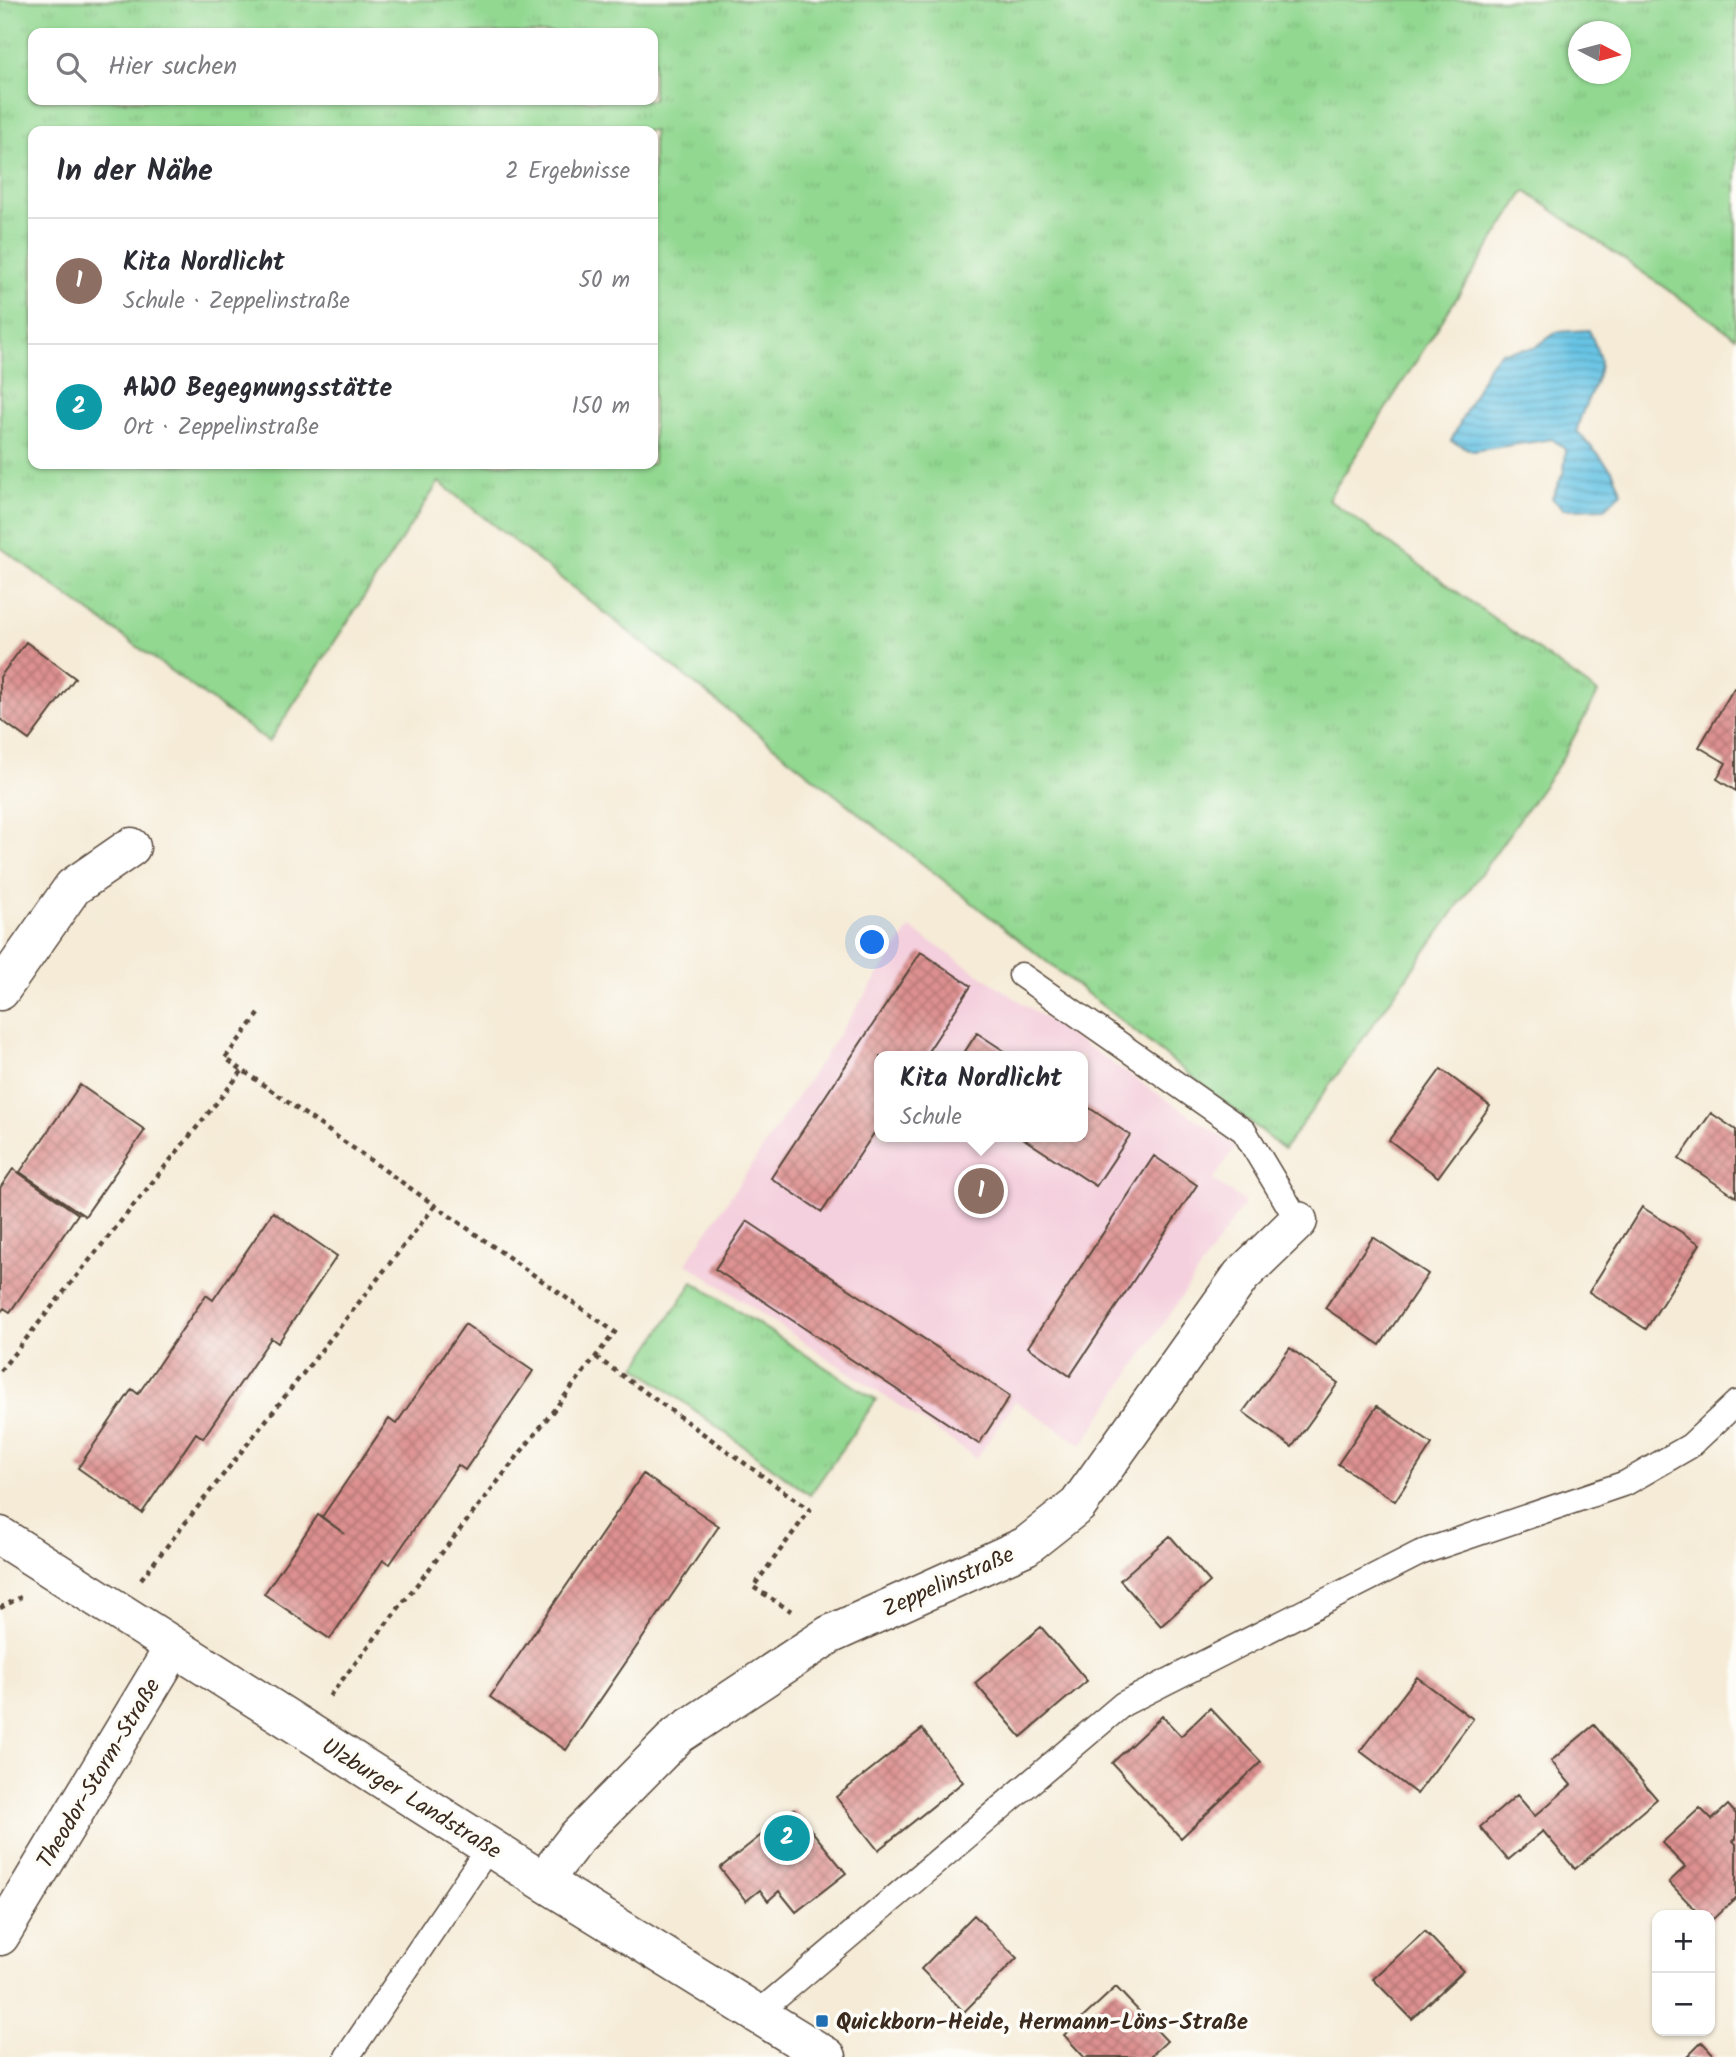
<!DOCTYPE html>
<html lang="de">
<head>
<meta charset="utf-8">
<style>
  :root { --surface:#fff; --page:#f2f2f3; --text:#2b2b33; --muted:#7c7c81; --line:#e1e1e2; --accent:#1f6fb2 }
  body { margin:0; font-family:Kalam,sans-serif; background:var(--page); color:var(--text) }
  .controls { position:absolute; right:21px; bottom:21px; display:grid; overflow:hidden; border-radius:14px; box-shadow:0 2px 5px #0004 }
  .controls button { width:63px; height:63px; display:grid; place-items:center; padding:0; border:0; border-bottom:2px solid var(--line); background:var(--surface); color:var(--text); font:35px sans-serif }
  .compass { position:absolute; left:1568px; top:21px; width:63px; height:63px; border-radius:50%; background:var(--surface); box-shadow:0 2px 5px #0004; rotate:96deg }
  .you { position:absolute; left:873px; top:943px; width:24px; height:24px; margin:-18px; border:5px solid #fff; border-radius:50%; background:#1a73e8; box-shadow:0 0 0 10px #1a73e833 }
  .badge { display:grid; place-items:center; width:46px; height:46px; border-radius:50%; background:var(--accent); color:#fff; font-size:23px; font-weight:700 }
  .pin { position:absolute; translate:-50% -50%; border:4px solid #fff; box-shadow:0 2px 7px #0006 }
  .popup { position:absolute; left:874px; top:1051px; width:214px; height:91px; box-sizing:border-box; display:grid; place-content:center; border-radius:14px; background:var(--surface); filter:drop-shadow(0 2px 5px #0005); font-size:23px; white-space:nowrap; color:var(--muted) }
  .popup b { font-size:26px; color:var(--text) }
  .popup::after { content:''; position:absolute; left:50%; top:100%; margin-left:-14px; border:14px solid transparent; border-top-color:var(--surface) }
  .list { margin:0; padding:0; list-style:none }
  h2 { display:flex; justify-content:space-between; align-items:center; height:91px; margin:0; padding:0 28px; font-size:30px }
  h2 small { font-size:23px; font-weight:400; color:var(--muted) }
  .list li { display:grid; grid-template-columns:46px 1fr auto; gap:21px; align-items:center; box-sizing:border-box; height:126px; padding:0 28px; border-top:2px solid var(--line) }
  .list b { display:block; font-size:26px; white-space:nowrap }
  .list p { margin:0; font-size:23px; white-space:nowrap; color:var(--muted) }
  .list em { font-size:23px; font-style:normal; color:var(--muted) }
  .icon { flex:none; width:38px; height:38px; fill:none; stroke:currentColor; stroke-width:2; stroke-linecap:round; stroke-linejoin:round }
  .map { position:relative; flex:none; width:1736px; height:2057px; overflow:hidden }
  .search { position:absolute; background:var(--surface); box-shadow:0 2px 5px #0004; left:28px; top:28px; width:630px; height:77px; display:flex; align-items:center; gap:18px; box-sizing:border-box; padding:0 24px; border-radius:14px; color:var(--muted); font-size:26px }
  .panel { position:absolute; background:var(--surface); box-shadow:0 2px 5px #0004; left:28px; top:126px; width:630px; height:343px; border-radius:14px }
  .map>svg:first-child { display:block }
  .built { fill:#f4cfdd; fill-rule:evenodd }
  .grass { fill:url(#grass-tufts); stroke:#668158; stroke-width:2; fill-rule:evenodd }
  .water { fill:url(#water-rules); stroke:#517782; stroke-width:2 }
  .building { fill:url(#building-cross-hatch) }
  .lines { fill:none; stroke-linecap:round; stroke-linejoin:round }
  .lane-casing { stroke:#57473a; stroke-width:27 }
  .street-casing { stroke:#57473a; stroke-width:41 }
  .path { stroke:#57473a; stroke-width:4.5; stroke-dasharray:5 5; stroke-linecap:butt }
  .lane { stroke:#fff; stroke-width:24 }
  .street { stroke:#fff; stroke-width:38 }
  .poi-dot { fill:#1f6fb2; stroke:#fdfcf7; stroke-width:2.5 }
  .labels { text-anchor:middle; stroke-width:7; stroke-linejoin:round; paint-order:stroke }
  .street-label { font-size:23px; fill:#3b2a1e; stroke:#fdfcf7 }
  .poi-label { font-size:23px; font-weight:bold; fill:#3b2a1e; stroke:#fdfcf7; text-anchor:start }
</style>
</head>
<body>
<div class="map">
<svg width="1736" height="2057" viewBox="0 0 1736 2057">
  <defs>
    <pattern id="grass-tufts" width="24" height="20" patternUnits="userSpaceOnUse" patternTransform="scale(1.75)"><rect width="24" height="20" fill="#92d891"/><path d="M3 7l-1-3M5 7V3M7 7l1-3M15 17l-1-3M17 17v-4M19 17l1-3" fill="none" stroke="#7fba7d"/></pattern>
    <pattern id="water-rules" width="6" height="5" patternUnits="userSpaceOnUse" patternTransform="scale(1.75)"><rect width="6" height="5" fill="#67c4e5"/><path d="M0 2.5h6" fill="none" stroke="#569fb9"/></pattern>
    <pattern id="building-cross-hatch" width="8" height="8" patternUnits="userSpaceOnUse" patternTransform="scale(1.75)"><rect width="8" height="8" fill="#dd9190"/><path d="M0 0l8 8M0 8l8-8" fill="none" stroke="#b47775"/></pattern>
  </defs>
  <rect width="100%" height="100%" fill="#fdfcf7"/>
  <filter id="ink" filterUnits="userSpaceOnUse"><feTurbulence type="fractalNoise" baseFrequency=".0143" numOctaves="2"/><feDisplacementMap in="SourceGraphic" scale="14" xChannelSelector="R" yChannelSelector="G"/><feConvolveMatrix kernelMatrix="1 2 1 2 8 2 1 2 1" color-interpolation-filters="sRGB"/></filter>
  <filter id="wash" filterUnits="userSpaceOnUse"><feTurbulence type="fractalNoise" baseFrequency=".00686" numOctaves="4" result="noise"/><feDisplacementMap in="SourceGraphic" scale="28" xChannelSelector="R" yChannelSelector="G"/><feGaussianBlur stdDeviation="1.57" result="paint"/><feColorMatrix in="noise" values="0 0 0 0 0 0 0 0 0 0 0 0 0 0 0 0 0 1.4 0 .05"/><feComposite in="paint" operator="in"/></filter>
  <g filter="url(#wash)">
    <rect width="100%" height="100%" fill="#f5ebd7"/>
    <path class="built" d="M910,928l326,218 -23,34 32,22 -163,243 -67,-44 -38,57 -291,-195zM880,1056h202v81h-202z"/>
    <path class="grass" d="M0,0h1736v337l-211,-146 -197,308 270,194 -39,71 -275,385 -845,-667 -170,260 -269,-195zM1578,32h42v42h-42zM33,33h620v67h-620zM33,131h620v333h-620z
      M693,1282l183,118 -66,95 -174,-128z"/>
    <path class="water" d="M1589,330c3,9 11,23 11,32 -1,24 -20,45 -23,69l35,39 10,22 -17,16 -42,1 -11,-11 12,-27 2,-21 -14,-11 -79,12 -22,-10 37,-75 13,-14 33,-4 23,-16z"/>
    <g id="blocks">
      <path class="building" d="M26,642l49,36 -46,62 -29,-21v-42z
        M1734,688l2,1v102l-19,-12 9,-16 -27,-16z
        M921,952l50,34 -46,70h-45v68l-58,88 -51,-34z
        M977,1033l35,23h-50z
        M1441,1069l49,37 -52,71 -49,-37z
        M80,1085l65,45 -60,86 -65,-44z
        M1082,1103l48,32 -34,51 -75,-49h61z
        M1711,1113l25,17v67l-57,-38z
        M1154,1156l43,29 -127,191 -42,-29z
        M13,1169l65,45 -68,98 -6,-4 -4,5v-125z
        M1642,1207l58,37 -54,85 -57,-37z
        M273,1212l64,44 -59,87 -7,-5 -68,100 -7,-5 -54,80 -64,-45 54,-79 6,5 68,-99 7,5z
        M747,1221l263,175 -31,48 -264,-175z
        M1373,1237l55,37 -48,71 -55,-37z
        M465,1324l68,47 -68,99 -7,-5 -68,99 -7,-4 -53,79 -66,-45 54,-79 27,19 -23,-17 67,-98 7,5z
        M1290,1348l48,35 -46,64 -49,-35z
        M1377,1406l55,38 -37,57 -57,-37z
        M643,1474l76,52 -153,224 -76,-53z
        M1170,1536l40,46 -49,44 -41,-46z
        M1041,1627l46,54 -66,56 -46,-54z
        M1417,1677l56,42 -56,75 -57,-43z
        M1210,1708l51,54 -80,76 -69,-75 50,-47 19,20z
        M1594,1725l63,74 -82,70 -32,-38 -35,29 -28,-33 37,-32 18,21 36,-31 -20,-24z
        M922,1729l41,53 -85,68 -42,-53z
        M1728,1805l8,9v25l-3,2 3,3v53l-26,25v-7h-10l-31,-33 16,-15 -23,-24 38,-35 12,12z
        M794,1809l52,64 -50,39 -17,-21 -11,10 -8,-11 -14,11 -26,-33z
        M974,1915l43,43 -53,54 -43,-43z
        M1425,1931l38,40 -51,48 -39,-40z
        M1116,1987l51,54 -17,16h-66l-20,-22z
        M1702,2042l14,15h-29z"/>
    </g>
  </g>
  <g filter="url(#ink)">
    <use href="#blocks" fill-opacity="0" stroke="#57473a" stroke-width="2"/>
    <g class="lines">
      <defs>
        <path id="lane" d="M1021,975l223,156 54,90
          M757,2014l366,-310 297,-151 206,-70 64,-37 46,-43
          M347,2057l142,-210"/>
        <path id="street" d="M0,991l73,-104 58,-40
          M0,1536l543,345 284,176
          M543,1881l34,-44 101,-102 151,-100 197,-89 52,-41 163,-229 57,-55
          M0,1936l174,-289"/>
      </defs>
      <use href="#lane" class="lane-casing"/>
      <use href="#street" class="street-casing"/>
      <path class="path" d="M259,1014l-34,44 390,274 -287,366
        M596,1357l214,153 -57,77 38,24
        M0,1371l243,-301
        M141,1579l294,-373
        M0,1608l21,-11"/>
      <use href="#lane" class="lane"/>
      <use href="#street" class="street"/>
    </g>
  </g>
  <rect class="poi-dot" x="815" y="2014" width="14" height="14" rx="3.5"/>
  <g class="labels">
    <g class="street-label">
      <text transform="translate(948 1581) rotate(-24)" y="8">Zeppelinstraße</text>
      <text transform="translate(98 1773) rotate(-59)" y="8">Theodor-Storm-Straße</text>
      <text transform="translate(412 1798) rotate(32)" y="8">Ulzburger Landstraße</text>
    </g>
    <g class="poi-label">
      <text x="836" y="2029">Quickborn-Heide, Hermann-Löns-Straße</text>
    </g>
  </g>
</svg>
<div class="controls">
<button>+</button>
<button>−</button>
</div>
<svg class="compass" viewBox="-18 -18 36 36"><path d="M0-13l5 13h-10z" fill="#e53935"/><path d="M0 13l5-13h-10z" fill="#7c7c81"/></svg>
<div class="you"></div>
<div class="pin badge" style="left:981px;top:1191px;background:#8d6e63">1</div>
<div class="popup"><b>Kita Nordlicht</b>Schule</div>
<div class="pin badge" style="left:787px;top:1838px;background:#0f9aa8">2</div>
<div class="search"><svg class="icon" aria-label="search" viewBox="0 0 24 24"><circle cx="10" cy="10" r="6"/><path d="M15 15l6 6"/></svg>Hier suchen</div>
<section class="panel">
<h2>In der Nähe<small>2 Ergebnisse</small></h2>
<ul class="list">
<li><span class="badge" style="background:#8d6e63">1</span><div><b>Kita Nordlicht</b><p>Schule · Zeppelinstraße</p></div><em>50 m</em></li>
<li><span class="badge" style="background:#0f9aa8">2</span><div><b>AWO Begegnungsstätte</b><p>Ort · Zeppelinstraße</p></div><em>150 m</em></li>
</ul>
</section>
</div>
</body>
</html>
